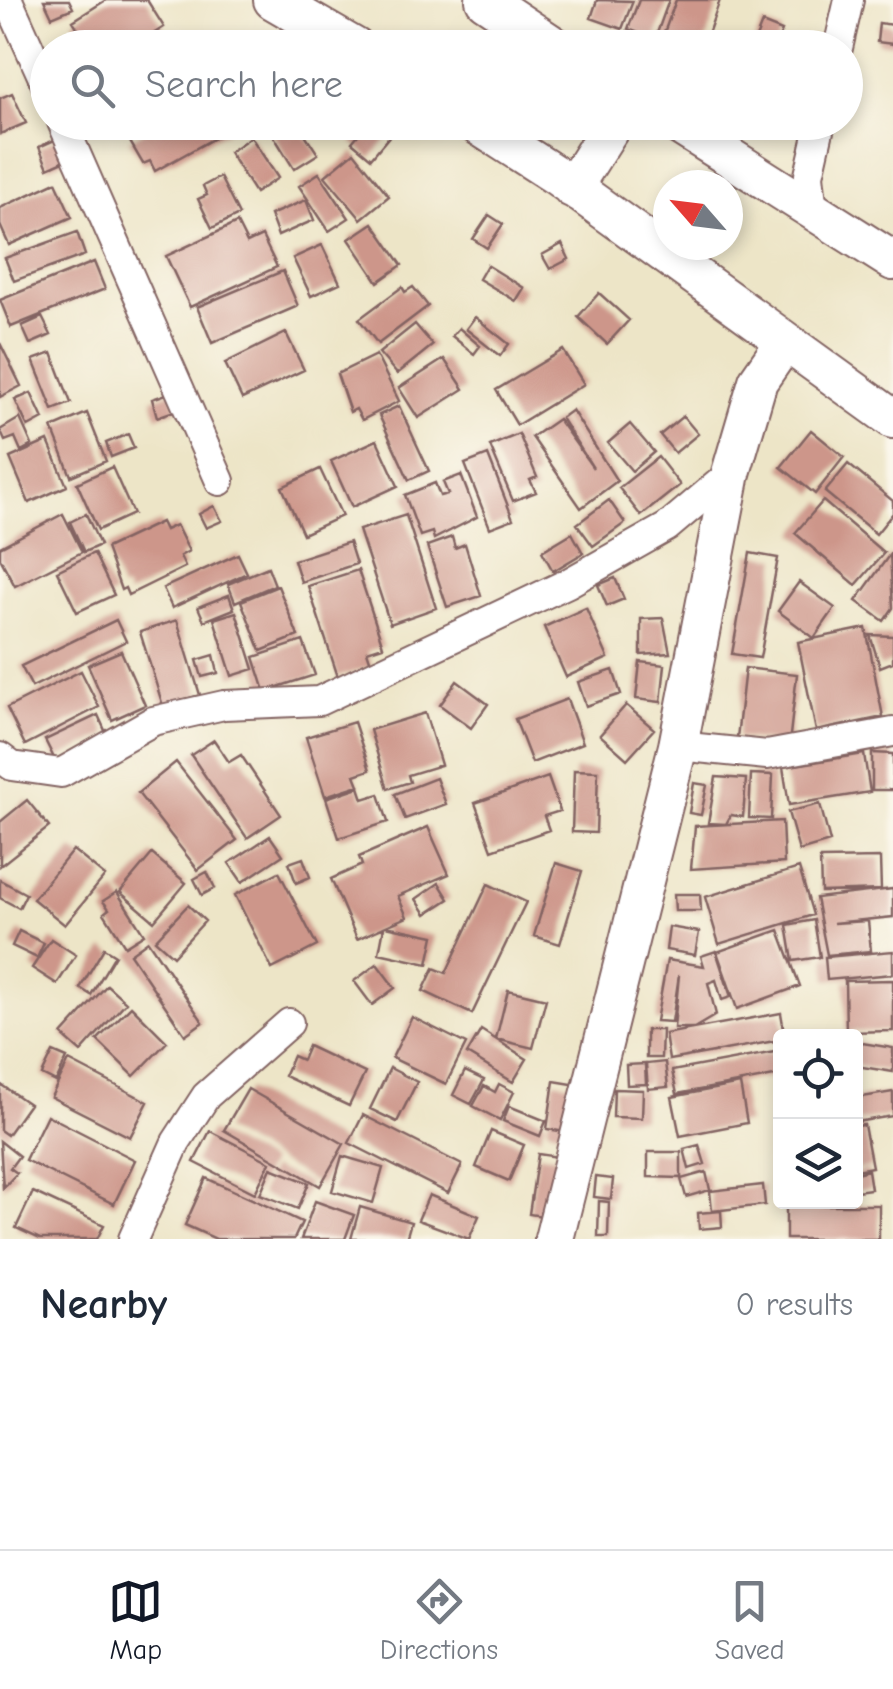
<!DOCTYPE html>
<html lang="en">
<head>
<meta charset="utf-8">
<style>
  :root { --surface:#fff; --page:#f6f6f7; --text:#1f2937; --muted:#747a83; --line:#e0e1e3; --accent:#111827 }
  body { margin:0; font-family:"Comic Neue",sans-serif; background:var(--page); color:var(--text) }
  .controls { position:absolute; right:30px; bottom:30px; display:grid; overflow:hidden; border-radius:10px; box-shadow:0 5px 15px #0003 }
  .controls button { width:90px; height:90px; display:grid; place-items:center; padding:0; border:0; border-bottom:2px solid var(--line); background:var(--surface); color:var(--text); font:50px sans-serif }
  .compass { position:absolute; left:653px; top:170px; width:90px; height:90px; border-radius:50%; background:var(--surface); box-shadow:0 5px 15px #0003; rotate:298deg }
  .list { margin:0; padding:0; list-style:none }
  h2 { display:flex; justify-content:space-between; align-items:center; height:130px; margin:0; padding:0 40px; font-size:42px }
  h2 small { font-size:32px; font-weight:400; color:var(--muted) }
  .icon { flex:none; width:55px; height:55px; fill:none; stroke:currentColor; stroke-width:2; stroke-linecap:round; stroke-linejoin:round }
  .map { position:relative; flex:none; width:893px; height:1239px; overflow:hidden }
  .search { position:absolute; background:var(--surface); box-shadow:0 5px 15px #0003; left:30px; right:30px; top:30px; height:110px; display:flex; align-items:center; gap:25px; box-sizing:border-box; padding:0 35px; border-radius:55px; color:var(--muted); font-size:38px }
  .sheet { height:310px; background:var(--surface) }
  nav { display:flex; justify-content:space-around; align-items:center; box-sizing:border-box; height:140px; border-top:2px solid var(--line); background:var(--surface); font-size:28px; color:var(--muted) }
  nav a { display:grid; justify-items:center; gap:5px }
  nav .on { color:var(--accent) }
  .map>svg:first-child { display:block }
  .building { fill:#cd968a }
  .lines { fill:none; stroke-linecap:round; stroke-linejoin:round }
  .street-casing { stroke:#836462; stroke-width:32 }
  .secondary-casing { stroke:#836462; stroke-width:42 }
  .street { stroke:#fff; stroke-width:28 }
  .secondary { stroke:#fff; stroke-width:38 }
</style>
</head>
<body>
<div class="map">
<svg width="893" height="1239" viewBox="0 0 893 1239">
  <rect width="100%" height="100%" fill="#fbf7ec"/>
  <filter id="ink" filterUnits="userSpaceOnUse"><feTurbulence type="fractalNoise" baseFrequency=".01" numOctaves="2"/><feDisplacementMap in="SourceGraphic" scale="20" xChannelSelector="R" yChannelSelector="G"/><feConvolveMatrix kernelMatrix="1 2 1 2 8 2 1 2 1" color-interpolation-filters="sRGB"/></filter>
  <filter id="wash" filterUnits="userSpaceOnUse"><feTurbulence type="fractalNoise" baseFrequency=".0048" numOctaves="4" result="noise"/><feDisplacementMap in="SourceGraphic" scale="40" xChannelSelector="R" yChannelSelector="G"/><feGaussianBlur stdDeviation="2.25" result="paint"/><feColorMatrix in="noise" values="0 0 0 0 0 0 0 0 0 0 0 0 0 0 0 0 0 1.4 0 .05"/><feComposite in="paint" operator="in"/></filter>
  <g filter="url(#wash)">
    <rect width="100%" height="100%" fill="#ede5c7"/>
    <g id="blocks">
      <path class="building" d="M44,0h25l4,8 -21,9z
        M106,0h41l17,27 -33,21h-41l-17,-27z
        M597,0l36,1 -11,28 -31,-11z
        M639,0h30l-14,39 -27,-10z
        M676,0h44l-17,48h-24l-18,-7z
        M762,23l20,8 -7,17h-23z
        M879,23l14,2v19l-16,-2z
        M12,93l14,30 -26,11v-36z
        M161,122h82l-88,49 -5,-10 -7,3 -14,-24z
        M265,122h32l21,32 -24,15z
        M369,122h9l13,12 -20,24 -19,-16z
        M251,137l27,41 -23,15 -26,-41z
        M59,138l9,21 -20,9 -9,-21z
        M354,152l35,44 -28,23 -36,-43z
        M319,173l30,45 -20,13 -30,-45z
        M220,177l19,38 -27,13 -14,-29 9,-4 -4,-9z
        M56,182l16,35 -63,28 -9,-20v-17z
        M306,200l8,20 -36,16 -8,-21z
        M489,215l14,9 -16,24 -14,-9z
        M237,223l10,20 15,-7 15,31 -87,40 -24,-51z
        M373,223l29,42 -24,17 -29,-43z
        M77,232l8,23 -71,26 -9,-23z
        M562,244l7,15 -19,10 -8,-14z
        M322,245l18,38 -29,13 -18,-38z
        M94,262l11,27 -94,38 -11,-27z
        M487,265l37,23 -8,13 -37,-22z
        M283,271l15,35 -86,37 -15,-36z
        M402,287l3,5 8,-5 15,19 -50,38 -19,-25z
        M599,293l30,27 -22,24 -29,-27z
        M42,317l9,18 -21,9 -8,-18z
        M475,317l34,27 -9,12 -34,-27z
        M415,324l18,21 -36,29 -18,-21z
        M459,328l21,18 -6,8 -22,-18z
        M286,333l18,37 -62,29 -17,-36z
        M0,343l21,43 -21,11z
        M563,350l21,34 -67,41 -21,-35z
        M52,353l19,50 -18,7 -20,-50z
        M376,355l23,46 -37,19 -6,-11 -6,3 -13,-38z
        M444,359l20,30 -46,29 -19,-30z
        M172,392l5,18 -20,7 -5,-18z
        M31,393l12,26 -15,8 -13,-27z
        M399,406l30,65 -20,9 -30,-65z
        M572,410l45,71 -36,27 -49,-71 26,-18 35,49 -32,-50z
        M87,413l19,48 -35,15 -19,-48z
        M683,416l15,18 -23,19 -15,-18z
        M20,418l12,27 -11,6 -6,-14 -10,4 -5,-11z
        M630,424l24,28 -22,19 -24,-28z
        M811,430l33,27 -29,37 -34,-27z
        M128,434l6,14 -23,9 -5,-14z
        M519,434l18,43 -7,3 6,12 -23,9 -23,-55z
        M377,440l21,46 -46,21 -21,-46z
        M48,441l19,45 -38,17 -19,-45z
        M488,455l25,64 -23,9 -25,-64z
        M658,457l22,28 -39,31 -22,-28z
        M848,464l45,37v12l-17,21 -51,-42z
        M112,467l21,47 -35,16 -21,-47z
        M320,469l22,47 -39,18 -21,-47z
        M461,475l16,42 -43,22 -2,-7 -12,4 -15,-41 30,-12 5,13 8,-2 -5,-12z
        M609,500l16,23 -32,23 -16,-22z
        M823,501l61,52 -28,32 -61,-52z
        M214,506l8,15 -16,7 -7,-14z
        M63,514l19,38 -67,34 -15,-28v-11z
        M86,514l14,31 -16,7 -14,-30z
        M406,515l30,93 -46,16 -31,-94z
        M161,522l4,8 11,-5 13,26 -9,5 5,11 -57,28 -3,-7 -4,2 -15,-42z
        M572,533l11,20 -30,18 -11,-20z
        M452,537l3,11 10,-4 16,52 -34,11 -20,-61z
        M349,542l7,22 -55,18 -7,-22z
        M94,553l20,42 -37,17 -20,-41z
        M750,553l28,5 -18,100 -28,-4z
        M238,554l9,19 -75,35 -9,-20z
        M890,554l3,54 -9,13 -28,-20z
        M268,567l7,18 -40,17 -7,-18z
        M358,570l25,76 -16,5 5,15 -34,11 -30,-91z
        M615,578l9,21 -17,7 -9,-21z
        M799,582l36,26 -21,30 -36,-27z
        M278,586l20,50 -37,15 -20,-50z
        M229,595l5,14 -30,12 -6,-14z
        M586,608l22,50 -42,19 -22,-50z
        M236,612l18,57 -22,7 -18,-57z
        M663,618l7,35 -29,2v-36z
        M116,620l10,21 -94,46 -11,-21z
        M177,620l23,75 -37,11 -23,-74z
        M866,628l17,89 -67,14 -18,-89z
        M870,635l23,1v26l-13,5z
        M303,641l12,34 -50,16 -11,-34z
        M121,651l24,54 -33,15 -24,-55z
        M214,655l4,18 -16,4 -5,-17z
        M640,662l25,3 -4,37 -25,-3z
        M745,668l52,6 -8,70 -52,-6z
        M613,670l8,24 -35,12 -8,-24z
        M81,671l18,36 -74,38 -18,-37z
        M457,681l31,23 -17,24 -31,-23z
        M567,699l16,44 -51,20 -17,-44z
        M626,705l28,24 -27,30 -27,-24z
        M425,713l16,52 -33,10 2,7 -22,7 -18,-59z
        M98,715l9,20 -52,25 -10,-20z
        M354,722l16,48 -15,5 4,10 -34,11 -19,-59z
        M214,740l15,22 12,-7 40,60 -34,23 -56,-83z
        M872,753l21,1v36h-21z
        M864,754l6,38 -81,13 -6,-38z
        M176,762l61,78 -39,30 -60,-77z
        M574,770l24,1 -2,62 -24,-1z
        M751,774l22,1 -2,44 -22,-1z
        M548,777l12,34 -16,5 5,14 -57,20 -17,-47z
        M716,777l30,2 -3,38 -12,-2 -5,9 -18,-1z
        M436,778l10,26 -41,15 -10,-25z
        M694,783l13,2 -6,30 -12,-2z
        M359,787l4,12 16,-5 9,28 -49,16 -13,-40z
        M27,800l22,27 -49,39v-44z
        M820,804l10,38 -31,9 -11,-39z
        M782,821l2,42 -93,6 4,-43z
        M428,827l21,47 -51,22 9,21 -21,9 48,10 -6,28 -49,-11 5,-26 -27,12 -26,-60 31,-14 -3,-8z
        M270,836l13,19 -41,27 -13,-19z
        M73,850l32,26 -40,49 -32,-26z
        M152,854l34,29 -32,38 -34,-29z
        M303,858l7,19 -14,6 -7,-20z
        M880,858l1,32 -60,2 -1,-33z
        M556,863l26,8 -22,73 -26,-8z
        M799,868l14,47 -94,29 -14,-47z
        M207,872l8,16 -13,7 -8,-16z
        M279,872l38,74 -45,23 -37,-74z
        M0,880l26,14 -7,14 -19,-10z
        M439,883l10,16 -23,15 -10,-15z
        M488,884l38,18 -54,112 -49,-23 11,-23 12,5z
        M893,889v28l-60,6 35,-2 3,30 -44,4 -11,-57z
        M117,892l27,42 -19,12 -21,-33 5,-4 -6,-8z
        M674,894h26l1,17h-26z
        M188,905l17,16 -32,35 -18,-16z
        M814,920l6,37 -27,4 -6,-36z
        M669,927l30,5 -4,23 -29,-5z
        M779,930l21,56 -63,23 -20,-57z
        M19,931l25,12 -7,15 -25,-12z
        M51,939l25,16 -19,29 -25,-16z
        M148,941l55,81 -18,13 -55,-81z
        M104,948l11,7 -24,40 -11,-7z
        M716,951l15,46 -9,3 -6,-20 -8,3 8,32 -22,13h-20l5,-53 -7,47 -16,-1 11,-61 37,6 -3,-10z
        M893,951v23l-66,6 -2,-23z
        M377,964l18,24 -23,17 -18,-24z
        M893,980v51l-47,1 -1,-51z
        M107,985l19,17 -45,50 -19,-17z
        M508,990l38,9 -13,49 -37,-9z
        M131,1006l36,36 -33,34 -37,-36z
        M781,1013l4,23 -5,4 -111,20 -4,-26z
        M412,1017l54,27 -20,40 -54,-26z
        M481,1030l46,29 -14,23 -46,-28z
        M646,1030h16l-1,28h-15z
        M856,1042l37,6v24l-37,-6z
        M308,1046l57,27 -16,33 -65,-30 9,-20 9,4z
        M780,1051v24l-103,19 -5,-23z
        M53,1052l14,6 -11,24 -14,-7z
        M69,1061l79,41 -18,35 -79,-40z
        M665,1062l3,25 -20,2 -2,-25z
        M645,1064l1,20 -19,1 -1,-20z
        M390,1068l27,14 -20,40 -27,-13z
        M465,1071l19,9 -13,24 -18,-9z
        M554,1081l24,4 -7,48 -24,-4z
        M0,1084l29,20 -22,31 -7,-5z
        M499,1084l15,8 -14,28 -27,-14 11,-20 11,6z
        M740,1084l7,39 -67,13 -8,-39z
        M248,1089l96,55 -24,42 -96,-56z
        M614,1089l29,1 -1,28 -29,-1z
        M893,1092v24l-37,6v-24z
        M509,1106l37,15 -6,15 -37,-15z
        M47,1115l88,45 -21,44 -89,-44z
        M363,1115l99,50 -14,28 -99,-50z
        M864,1125l8,42 -16,3v-44z
        M210,1131l60,31 -15,31 -61,-31z
        M491,1131l33,14 -15,36 -33,-14z
        M0,1141l19,15 -9,12 7,5 -14,15z
        M699,1145l6,19 -16,5 -5,-20z
        M648,1152h33v26l-33,-1z
        M538,1154l27,4 -9,60 -27,-4z
        M342,1156l41,12 -10,35 -41,-12z
        M271,1168l38,15 -11,26 -38,-15z
        M868,1170l3,19 -15,2v-18z
        M706,1172l4,18 -24,7 -5,-18z
        M596,1177l17,2 -2,20 -17,-2z
        M206,1178l96,44 -8,17h-78l-31,-14z
        M763,1185l2,20 -53,6 -2,-20z
        M33,1192l71,33 -7,14h-57l-24,-11z
        M429,1195l50,21 -10,23 -51,-19z
        M315,1201l39,14 -9,24h-44z
        M599,1201l10,1 -1,35h-10z
        M786,1205h93v34h-93z
        M360,1207l51,15 -5,17h-55z
        M721,1211l1,16 -23,2 -1,-16z"/>
    </g>
  </g>
  <g filter="url(#ink)">
    <use href="#blocks" fill-opacity="0" stroke="#836462" stroke-width="2.5"/>
    <g class="lines">
      <defs>
        <path id="street" d="M8,0l40,89
          M838,48l11,-48
          M62,122l158,359
          M813,211l-4,-36 12,-53
          M678,746l89,9 126,-23
          M0,757l12,9 49,7 92,-52 71,-16 95,-4 249,-118 99,-56 64,-54
          M133,1239l43,-97 30,-46 83,-73"/>
        <path id="secondary" d="M273,0l83,48
          M485,0l72,48
          M473,122l84,54 336,243
          M674,122l219,139
          M572,188l42,-66
          M554,1239l124,-493 53,-273 27,-92 27,-39"/>
      </defs>
      <use href="#street" class="street-casing"/>
      <use href="#secondary" class="secondary-casing"/>
      <use href="#street" class="street"/>
      <use href="#secondary" class="secondary"/>
    </g>
  </g>
</svg>
<div class="controls">
<button><svg class="icon" aria-label="locate" viewBox="0 0 24 24"><circle cx="12" cy="12" r="6"/><path d="M12 2v4M12 18v4M2 12h4M18 12h4"/></svg></button>
<button><svg class="icon" aria-label="layers" viewBox="0 0 24 24"><path d="M12 4l9 5-9 5-9-5zM3 14l9 5 9-5"/></svg></button>
</div>
<svg class="compass" viewBox="-18 -18 36 36"><path d="M0-13l5 13h-10z" fill="#e53935"/><path d="M0 13l5-13h-10z" fill="#747a83"/></svg>
<div class="search"><svg class="icon" aria-label="search" viewBox="0 0 24 24"><circle cx="10" cy="10" r="6"/><path d="M15 15l6 6"/></svg>Search here</div>
</div>
<section class="sheet">
<h2>Nearby<small>0 results</small></h2>
<ul class="list">
</ul>
</section>
<nav>
<a class="on"><svg class="icon" aria-label="map" viewBox="0 0 24 24"><path d="M3 6l6-2 6 2 6-2v14l-6 2-6-2-6 2zM9 4v14M15 6v14"/></svg>Map</a>
<a><svg class="icon" aria-label="directions" viewBox="0 0 24 24"><path d="M12 3l9 9-9 9-9-9zM9 14v-3h6M13 9l2 2-2 2"/></svg>Directions</a>
<a><svg class="icon" aria-label="saved" viewBox="0 0 24 24"><path d="M7 4h10v16l-5-4-5 4z"/></svg>Saved</a>
</nav>
</body>
</html>
